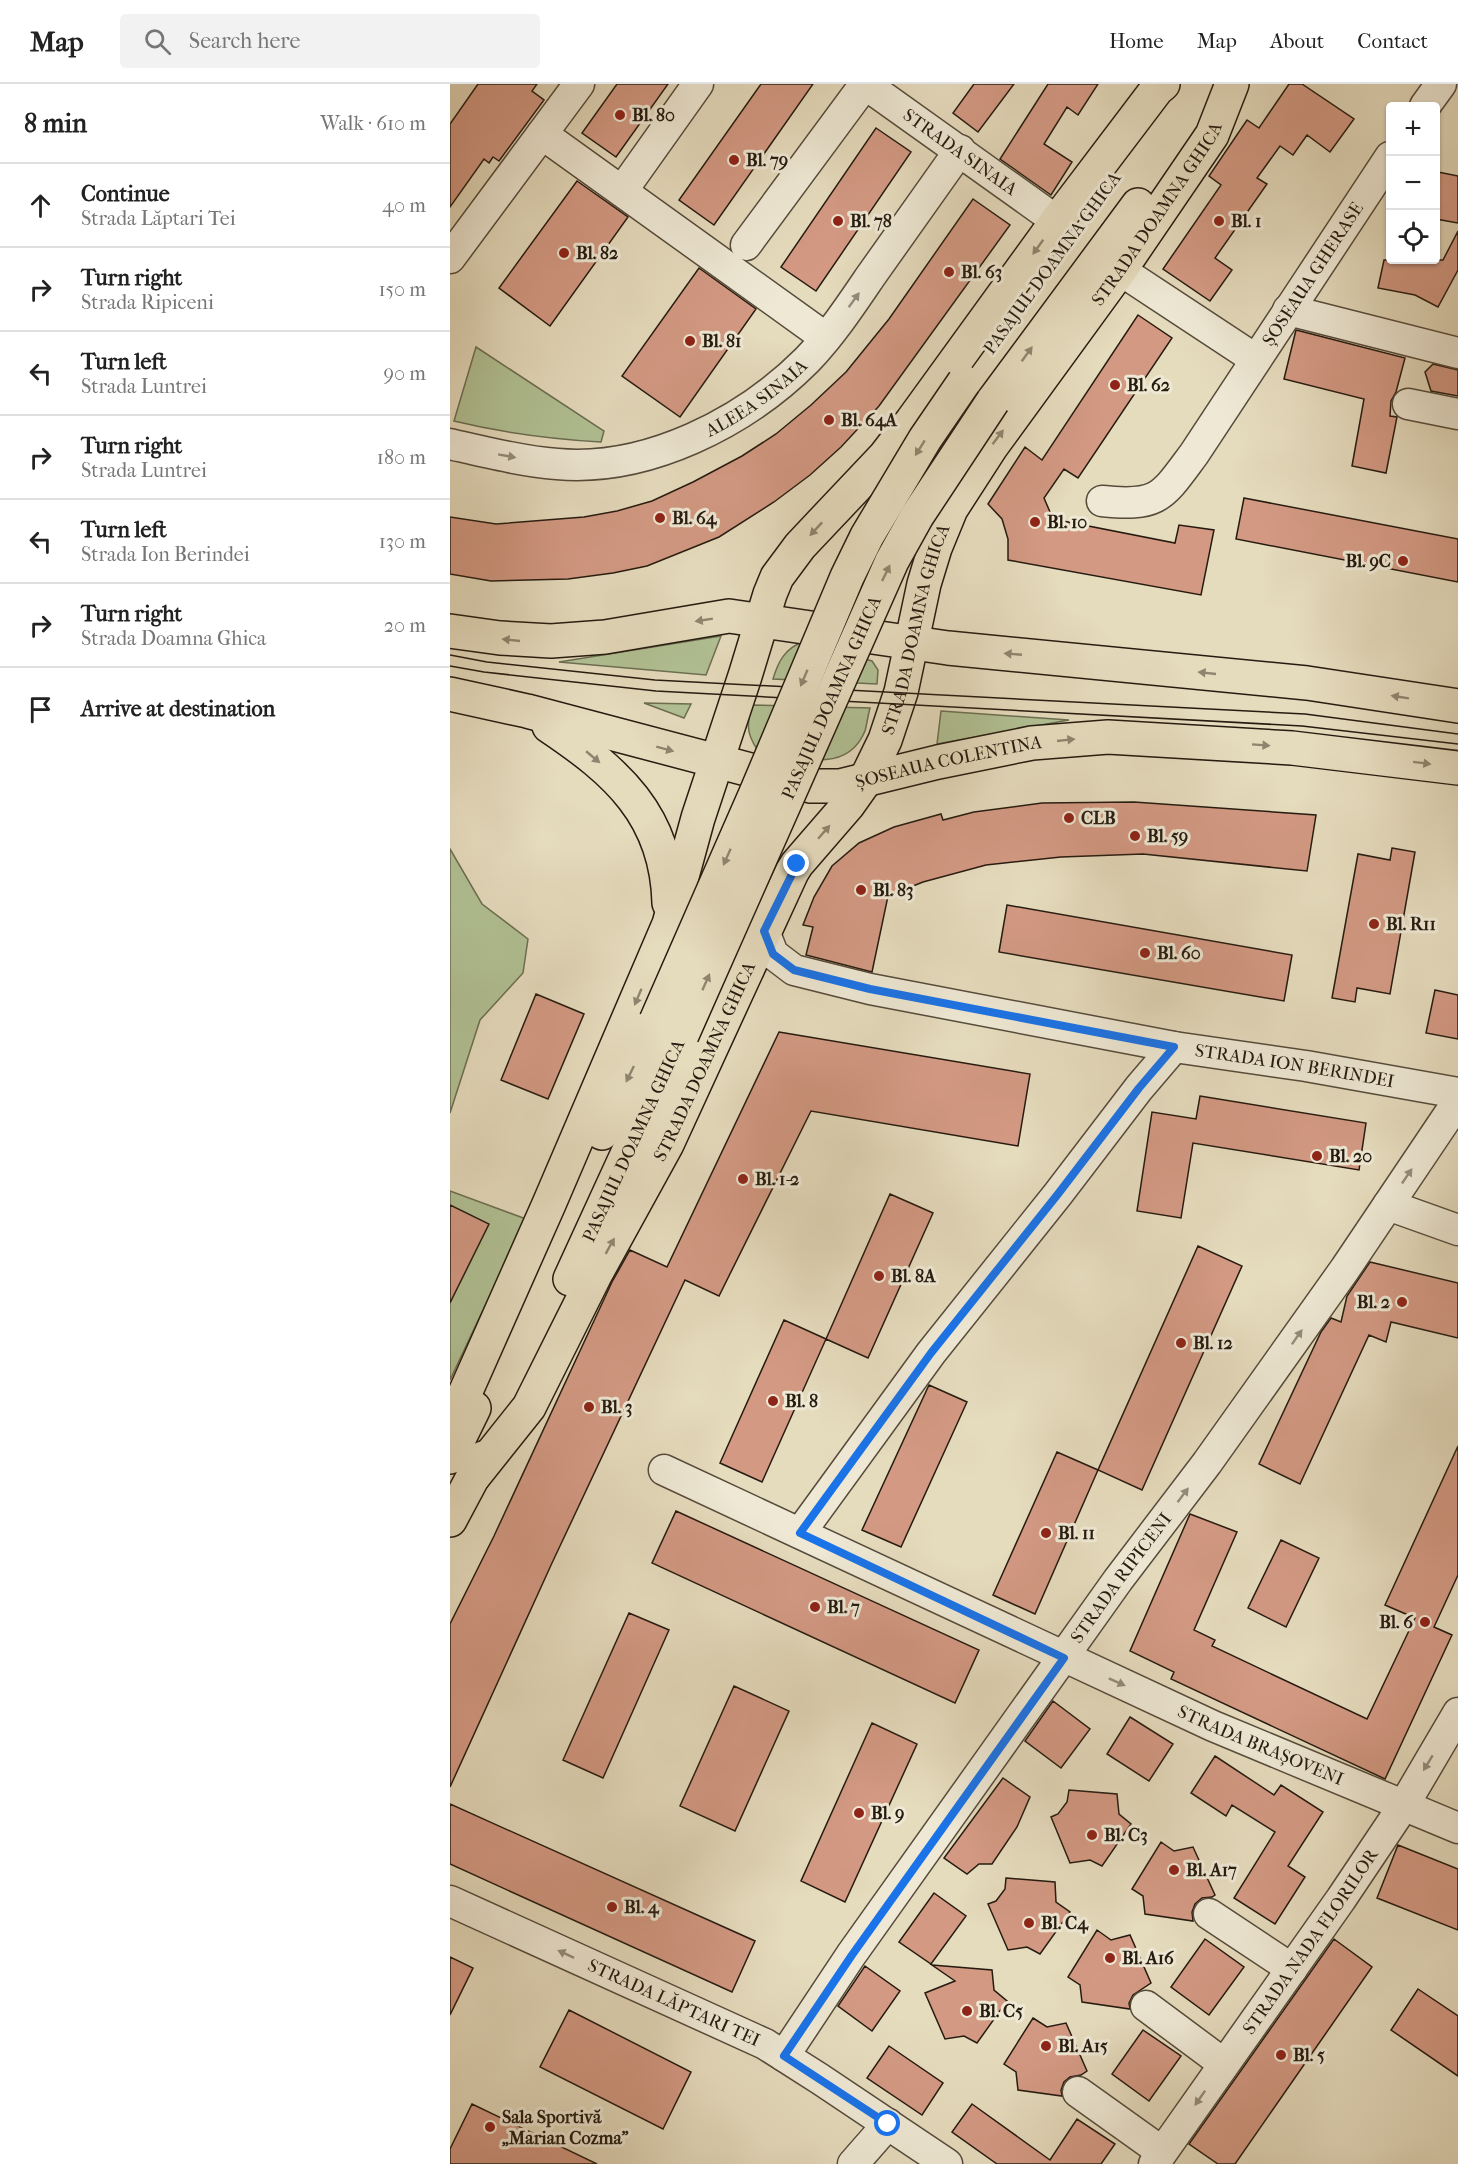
<!DOCTYPE html>
<html lang="en">
<head>
<meta charset="utf-8">
<style>
  :root { --surface:#fff; --page:#f2f2f2; --text:#222; --muted:#767676; --line:#e0e0e0 }
  body { margin:0; font-family:"IM FELL French Canon",serif; background:var(--page); color:var(--text) }
  .controls { position:absolute; right:18px; top:18px; display:grid; overflow:hidden; border-radius:6px; box-shadow:0 2px 4px #0004 }
  .controls button { width:54px; height:54px; display:grid; place-items:center; padding:0; border:0; border-bottom:2px solid var(--line); background:var(--surface); color:var(--text); font:30px sans-serif }
  .stop { position:absolute; width:18px; height:18px; margin:-14px; border:4px solid #1a73e8; border-radius:50%; background:#fff }
  .stop.end { background:#1a73e8; border-color:#fff; box-shadow:0 2px 6px #0008 }
  .list { margin:0; padding:0; list-style:none }
  h2 { display:flex; justify-content:space-between; align-items:center; height:78px; margin:0; padding:0 24px; font-size:26px }
  h2 small { font-size:20px; font-weight:400; color:var(--muted) }
  .list li { display:grid; grid-template-columns:39px 1fr auto; gap:18px; align-items:center; box-sizing:border-box; height:84px; padding:0 24px; border-top:2px solid var(--line) }
  .list b { display:block; font-size:22px; white-space:nowrap }
  .list p { margin:0; font-size:20px; white-space:nowrap; color:var(--muted) }
  .list em { font-size:20px; font-style:normal; color:var(--muted) }
  .icon { flex:none; width:33px; height:33px; fill:none; stroke:currentColor; stroke-width:2; stroke-linecap:round; stroke-linejoin:round }
  .map { position:relative; flex:none; width:1008px; height:2080px; overflow:hidden }
  header { display:flex; align-items:center; gap:36px; box-sizing:border-box; height:84px; padding:0 30px; background:var(--surface); border-bottom:2px solid var(--line) }
  header strong { font-size:28px }
  nav { display:flex; gap:33px; margin-inline-start:auto; font-size:21px }
  .search { width:420px; height:54px; background:var(--page); display:flex; align-items:center; gap:15px; box-sizing:border-box; padding:0 21px; border-radius:6px; color:var(--muted); font-size:22px }
  main { display:flex }
  aside { flex:1; background:var(--surface) }
  .map>svg:first-child { display:block }
  .green { fill:#b1c194; stroke:#6c6e52; stroke-width:1.5 }
  .building { fill:#d39983; stroke:#261b10; stroke-width:1.5 }
  .lines { fill:none; stroke-linecap:round; stroke-linejoin:round }
  .minor-casing { stroke:#564b3b; stroke-width:33 }
  .major-casing { stroke:#261b10; stroke-width:36 }
  .minor { stroke:#eee8d4; stroke-width:30 }
  .major { stroke:#e5dbbd; stroke-width:33 }
  .tram { stroke:#261b10; stroke-width:1.5 }
  .major-bridge-casing { stroke:#261b10; stroke-width:36; stroke-linecap:butt }
  .major-bridge { stroke:#e5dbbd; stroke-width:33 }
  .oneway { fill:#8f856f }
  .oneway2 { fill:#948c7c }
  .route { stroke:#1a73e8; stroke-width:8 }
  .poi-dot { fill:#8f2418; stroke:#eee8d4; stroke-width:2 }
  .labels { text-anchor:middle; stroke-width:6; stroke-linejoin:round; paint-order:stroke }
  .poi-label { font-size:18px; font-weight:bold; fill:#261b10; stroke:#eee8d4; text-anchor:start }
  .street-label { font-size:18px; fill:#261b10; stroke:#eee8d4 }
</style>
</head>
<body>
<header>
<strong>Map</strong>
<div class="search"><svg class="icon" aria-label="search" viewBox="0 0 24 24"><circle cx="10" cy="10" r="6"/><path d="M15 15l6 6"/></svg>Search here</div>
<nav><a>Home</a><a>Map</a><a>About</a><a>Contact</a></nav>
</header>
<main>
<aside>
<h2>8 min<small>Walk · 610 m</small></h2>
<ul class="list">
<li><svg class="icon" aria-label="ahead" viewBox="0 0 24 24"><path d="M12 20V5M6 11l6-6 6 6"/></svg><div><b>Continue</b><p>Strada Lăptari Tei</p></div><em>40 m</em></li>
<li><svg class="icon" aria-label="right" viewBox="0 0 24 24"><path d="M7 20v-9h11M14 6l5 5-5 5"/></svg><div><b>Turn right</b><p>Strada Ripiceni</p></div><em>150 m</em></li>
<li><svg class="icon" aria-label="left" viewBox="0 0 24 24"><path d="M17 20v-9H6M10 6l-5 5 5 5"/></svg><div><b>Turn left</b><p>Strada Luntrei</p></div><em>90 m</em></li>
<li><svg class="icon" aria-label="right" viewBox="0 0 24 24"><path d="M7 20v-9h11M14 6l5 5-5 5"/></svg><div><b>Turn right</b><p>Strada Luntrei</p></div><em>180 m</em></li>
<li><svg class="icon" aria-label="left" viewBox="0 0 24 24"><path d="M17 20v-9H6M10 6l-5 5 5 5"/></svg><div><b>Turn left</b><p>Strada Ion Berindei</p></div><em>130 m</em></li>
<li><svg class="icon" aria-label="right" viewBox="0 0 24 24"><path d="M7 20v-9h11M14 6l5 5-5 5"/></svg><div><b>Turn right</b><p>Strada Doamna Ghica</p></div><em>20 m</em></li>
<li><svg class="icon" aria-label="arrive" viewBox="0 0 24 24"><path d="M6 21V4h12l-3 4 3 4H6"/></svg><div><b>Arrive at destination</b></div></li>
</ul>
</aside>
<div class="map">
<svg width="1008" height="2080" viewBox="0 0 1008 2080">
  <rect width="100%" height="100%" fill="#e5dbbd"/>
  <filter id="stains"><feTurbulence type="fractalNoise" baseFrequency=".00333" numOctaves="4"/><feColorMatrix values="0 0 0 0 .2 0 0 0 0 .09 0 0 0 0 .02 0 0 0 .5 -.17"/></filter>
  <radialGradient id="worn" r=".72"><stop offset=".6" stop-color="#630" stop-opacity="0"/><stop offset="1" stop-color="#630" stop-opacity=".3"/></radialGradient>
  <path class="green" d="M26,263l128,84 -3,11c-50,-3 -98,-9 -147,-21z
    M271,552l-15,39 -147,-13z
    M353,558l69,19 6,9 -1,14 -104,-5c5,-17 12,-31 30,-37z
    M194,619l47,1 -7,14z
    M302,621l118,3c-2,7 -3,16 -5,23 -19,46 -72,25 -108,18 -11,-16 -10,-26 -5,-44z
    M491,627l128,9 -132,24z
    M0,765l32,55 46,35 -5,34 -43,47 -30,93z
    M0,1107l76,28 -76,161z"/>
  <path class="building" d="M28,0h59l-5,7 12,9 -45,61 -6,-4 -4,6 -5,-4 -34,48v-83z
    M167,0h51l-52,73 -34,-24z
    M311,0h52l-99,141 -35,-25z
    M524,0h40l-36,48 -25,-19z
    M598,0h50l-20,31 -11,-8 -23,37 28,18 -21,33 -51,-36z
    M839,0h13l52,35 -24,33 -23,-17 -14,20 -13,-9 -23,32 10,6 -52,74 17,12 -22,31 -47,-32 58,-84 -12,-9 38,-56 12,8z
    M426,44l35,24 -95,139 -35,-24z
    M988,88l20,4v47l-22,-4v-31z
    M127,97l51,36 -78,109 -51,-38z
    M523,115l37,26 -131,181 -38,41 -31,28 -36,27 -55,35 -72,29 -34,7 -45,6 -77,2 -41,-7v-57l46,7 88,-7 33,-6 35,-10 41,-19 49,-26 34,-22 35,-29 35,-33 43,-53z
    M1008,147v39l-20,37 -23,-12 -37,-7 6,-28h59z
    M249,184l57,41 -76,108 -58,-41z
    M688,231l34,23 -94,140 -14,-9 -20,29 9,21 122,24 4,-18 35,5 -13,65 -193,-35v-21l-6,-20 -14,-15 37,-57 17,13z
    M846,246l109,28 -9,34 -5,9 -1,15 7,1 -11,56 -34,-7 12,-67 -80,-20z
    M983,280l25,6v26l-27,-5 -6,-19z
    M794,414l214,41v43l-222,-43z
    M684,718l182,13 -9,56 -164,-17 -82,3 -75,8 -63,17 -35,14 -16,76 -66,-17 7,-28 -10,-2 11,-28 18,-31 27,-23 35,-16 47,-13 2,6 31,-8 68,-9z
    M942,764l23,4 -25,142 -33,-6 -2,14 -23,-4 26,-144 32,6z
    M557,821l285,50 -8,46 -285,-49z
    M985,906l23,5v44l-32,-6z
    M86,910l48,20 -36,85 -47,-19z
    M329,948l251,42 -12,72 -207,-35 -92,185 -34,-16 -133,283 -102,224v-163l44,-88 118,-254 18,-32 37,17z
    M750,1012l166,27 -7,47 -166,-27 -12,75 -44,-7 15,-99 44,7z
    M440,1110l43,19 -65,145 -42,-19z
    M0,1121l39,19 -39,79z
    M748,1162l44,20 -100,224 -44,-20z
    M920,1178l88,21v55l-67,-16 -5,20 -17,-7 -69,149 -41,-20 62,-132 10,-14 10,4 6,-26z
    M334,1236l42,19 -64,143 -42,-19z
    M479,1301l38,17 -66,145 -39,-17z
    M1008,1362v129l-24,52 18,8 -67,144 -214,-100 3,-7 -44,-21 60,-137 47,18 -43,98 21,10 -3,6 155,73 48,-101 -30,-13z
    M607,1368l41,18 -63,144 -42,-19z
    M226,1427l303,139 -24,53 -303,-140z
    M831,1456l38,18 -33,69 -38,-19z
    M179,1529l40,17 -66,148 -40,-18z
    M284,1602l55,25 -54,120 -55,-25z
    M603,1617l37,28 -29,39 -36,-27z
    M680,1633l43,27 -24,37 -42,-27z
    M422,1639l45,21 -72,158 -44,-21z
    M765,1672l59,39 7,-10 42,27 -35,54 17,11 -30,47 -41,-26 41,-66 -43,-27 -6,11 -35,-23z
    M553,1694l27,19 -13,30 -25,37h-13l-12,10 -23,-16z
    M619,1706l48,4 2,20 12,10 -29,42 -12,-6 -20,3 -19,-46 7,-3 9,-12z
    M0,1720l305,137 -23,51 -282,-128z
    M711,1758l13,9 19,-4 22,48 -3,2 -10,1 -7,6 -3,8 1,9 -48,-7 -2,-18 -11,-7z
    M948,1761l60,24v61l-81,-32z
    M556,1794l49,4 1,20 14,10 -30,42 -13,-7 -19,3 -20,-46 8,-3 9,-12z
    M484,1809l32,23 -35,48 -32,-22z
    M647,1846l14,10 19,-5 21,48 -18,12 -4,8 1,6 -48,-7 -2,-17 -12,-8z
    M755,1855l39,28 -35,48 -38,-28z
    M884,1855l38,28 -137,197h-17l-29,-20z
    M0,1873l23,11 -23,47z
    M482,1881l60,5 2,20 13,11 -30,42 -13,-7 -19,3 -20,-46 30,-12z
    M415,1882l35,25 -28,40 -34,-25z
    M968,1905l40,27v60l-67,-46z
    M119,1926l122,62 -28,57 -123,-62z
    M583,1934l14,9 19,-4 21,48 -6,4 -11,2 -6,5 -3,8 1,6 -44,-6 -2,-18 -12,-8z
    M693,1946l38,26 -32,45 -37,-27z
    M439,1962l54,37 -21,32 -55,-37z
    M22,2020l125,60h-147v-15z
    M522,2020l78,56 27,-41 38,25 -14,20h-104l-45,-32z"/>
  <g class="lines">
    <defs>
      <g id="minor">
        <path id="s1" d="M415,0l192,137"/>
        <path d="M975,22l16,-22"/>
        <path d="M92,50l284,204"/>
        <path d="M172,107l76,-107"/>
        <path d="M296,161l119,-161"/>
        <path d="M0,174l129,-174"/>
        <path d="M670,186l135,89"/>
        <path d="M838,226l170,43"/>
        <path d="M958,320l50,10"/>
        <path id="s2" d="M0,360c35,8 71,17 107,20 90,8 187,-41 250,-104 24,-25 44,-55 63,-83 30,-42 60,-84 90,-127"/>
        <path id="s3" d="M652,417c57,6 60,-4 92,-47l196,-297"/>
        <path id="s4" d="M314,847l9,23 21,16 76,19 304,58 132,19 152,27"/>
        <path d="M938,1121l70,25"/>
        <path id="s5" d="M214,1386l549,256 245,102"/>
        <path d="M350,1449l131,-180 127,-159 81,-106 35,-41"/>
        <path id="s6" d="M0,1817l315,143 55,35 127,85"/>
        <path d="M759,1830l83,55"/>
        <path d="M696,1922l78,58"/>
        <path id="s7" d="M334,1972l67,-101 267,-375 89,-117 138,-194 113,-168"/>
        <path d="M628,2008l84,60"/>
        <path d="M403,2080l35,-40"/>
        <path id="s8" d="M704,2080l187,-265 63,-94 54,-92"/>
      </g>
      <g id="major">
        <path d="M543,317l145,-196"/>
        <path d="M0,547l50,7 51,3 54,-4 124,-21 219,32 359,35 151,23"/>
        <path id="s9" d="M0,610l77,17 284,75h29l98,-24 94,-19 76,-6 184,11 166,20"/>
        <path d="M99,642c67,45 118,89 120,177"/>
        <path d="M152,1049l54,-112"/>
        <path id="s10" d="M120,1195l112,-244"/>
        <path d="M0,1343l99,-223 120,-280 29,-106 47,-142 25,-82 7,-17 23,-31 85,-90 27,-35 145,-200 100,-132 6,-5"/>
        <path d="M0,1373l24,-49"/>
        <path id="s11" d="M24,1392l55,-69 66,-132 72,-131 125,-272 5,-8 51,-59 17,-24 20,-41 16,-48 23,-108 11,-36 16,-39 40,-62 129,-177 92,-135 20,-51"/>
        <path d="M0,1436l33,-62"/>
      </g>
    </defs>
    <use href="#minor" class="minor-casing"/>
    <use href="#major" class="major-casing"/>
    <use href="#minor" class="minor"/>
    <use href="#major" class="major"/>
    <path class="tram" d="M0,571l37,7 168,18 650,34 153,20
      M0,582l34,6 172,19 646,35 156,18"/>
    <defs>
      <g id="major-bridge">
        <path d="M206,937l100,-228 91,-216 20,-41 58,-97 39,-57"/>
        <path id="s12" d="M232,951l210,-474 25,-45 76,-115"/>
      </g>
    </defs>
    <use href="#major-bridge" class="major-bridge-casing"/>
    <use href="#major-bridge" class="major-bridge"/>
  </g>
  <defs><path id="oneway-solid" d="M-6-.8H1V-3.2L6.5 0L1 3.2V.8H-6Z" transform="scale(1.5)"/></defs>
  <g class="oneway">
    <use href="#oneway-solid" transform="translate(588 163) rotate(126)"/>
    <use href="#oneway-solid" transform="translate(577 270) rotate(-54)"/>
    <use href="#oneway-solid" transform="translate(548 353) rotate(-53)"/>
    <use href="#oneway-solid" transform="translate(470 364) rotate(122)"/>
    <use href="#oneway-solid" transform="translate(366 445) rotate(133)"/>
    <use href="#oneway-solid" transform="translate(436 489) rotate(-64)"/>
    <use href="#oneway-solid" transform="translate(254 536) rotate(171)"/>
    <use href="#oneway-solid" transform="translate(61 556) rotate(-174)"/>
    <use href="#oneway-solid" transform="translate(563 570) rotate(-175)"/>
    <use href="#oneway-solid" transform="translate(757 589) rotate(-174)"/>
    <use href="#oneway-solid" transform="translate(354 594) rotate(113)"/>
    <use href="#oneway-solid" transform="translate(950 613) rotate(-171)"/>
    <use href="#oneway-solid" transform="translate(616 656) rotate(-6)"/>
    <use href="#oneway-solid" transform="translate(811 661) rotate(4)"/>
    <use href="#oneway-solid" transform="translate(215 665) rotate(15)"/>
    <use href="#oneway-solid" transform="translate(143 673) rotate(40)"/>
    <use href="#oneway-solid" transform="translate(972 679) rotate(7)"/>
    <use href="#oneway-solid" transform="translate(374 748) rotate(-49)"/>
    <use href="#oneway-solid" transform="translate(277 773) rotate(114)"/>
    <use href="#oneway-solid" transform="translate(256 898) rotate(-66)"/>
    <use href="#oneway-solid" transform="translate(188 913) rotate(113)"/>
    <use href="#oneway-solid" transform="translate(180 990) rotate(116)"/>
    <use href="#oneway-solid" transform="translate(160 1162) rotate(-61)"/>
  </g>
  <g class="oneway2">
    <use href="#oneway-solid" transform="translate(404 216) rotate(-54)"/>
    <use href="#oneway-solid" transform="translate(57 372) rotate(10)"/>
    <use href="#oneway-solid" transform="translate(957 1092) rotate(-56)"/>
    <use href="#oneway-solid" transform="translate(847 1253) rotate(-55)"/>
    <use href="#oneway-solid" transform="translate(733 1411) rotate(-53)"/>
    <use href="#oneway-solid" transform="translate(667 1598) rotate(24)"/>
    <use href="#oneway-solid" transform="translate(978 1679) rotate(121)"/>
    <use href="#oneway-solid" transform="translate(116 1870) rotate(-155)"/>
    <use href="#oneway-solid" transform="translate(750 2014) rotate(125)"/>
  </g>
  <g class="lines">
    <path class="route" d="M347,780l-33,67 9,23 21,16 76,19 304,58 -35,41 -81,106 -127,159 -131,180 264,125 -212,297 -68,101 104,68"/>
  </g>
  <g class="poi-dot">
    <circle cx="170" cy="31" r="6"/>
    <circle cx="284" cy="76" r="6"/>
    <circle cx="388" cy="137" r="6"/>
    <circle cx="769" cy="137" r="6"/>
    <circle cx="114" cy="169" r="6"/>
    <circle cx="499" cy="188" r="6"/>
    <circle cx="240" cy="257" r="6"/>
    <circle cx="665" cy="301" r="6"/>
    <circle cx="379" cy="336" r="6"/>
    <circle cx="210" cy="434" r="6"/>
    <circle cx="585" cy="438" r="6"/>
    <circle cx="953" cy="477" r="6"/>
    <circle cx="619" cy="734" r="6"/>
    <circle cx="685" cy="752" r="6"/>
    <circle cx="411" cy="806" r="6"/>
    <circle cx="924" cy="840" r="6"/>
    <circle cx="695" cy="869" r="6"/>
    <circle cx="867" cy="1072" r="6"/>
    <circle cx="293" cy="1095" r="6"/>
    <circle cx="429" cy="1192" r="6"/>
    <circle cx="952" cy="1218" r="6"/>
    <circle cx="731" cy="1259" r="6"/>
    <circle cx="323" cy="1317" r="6"/>
    <circle cx="139" cy="1323" r="6"/>
    <circle cx="596" cy="1449" r="6"/>
    <circle cx="365" cy="1523" r="6"/>
    <circle cx="975" cy="1538" r="6"/>
    <circle cx="409" cy="1729" r="6"/>
    <circle cx="642" cy="1751" r="6"/>
    <circle cx="724" cy="1786" r="6"/>
    <circle cx="162" cy="1823" r="6"/>
    <circle cx="579" cy="1839" r="6"/>
    <circle cx="660" cy="1874" r="6"/>
    <circle cx="517" cy="1927" r="6"/>
    <circle cx="596" cy="1962" r="6"/>
    <circle cx="831" cy="1971" r="6"/>
    <circle cx="40" cy="2043" r="6"/>
  </g>
  <g class="labels">
    <g class="poi-label">
      <text x="182" y="37">Bl. 80</text>
      <text x="296" y="82">Bl. 79</text>
      <text x="400" y="143">Bl. 78</text>
      <text x="781" y="143">Bl. 1</text>
      <text x="126" y="175">Bl. 82</text>
      <text x="511" y="194">Bl. 63</text>
      <text x="252" y="263">Bl. 81</text>
      <text x="677" y="307">Bl. 62</text>
      <text x="391" y="342">Bl. 64A</text>
      <text x="222" y="440">Bl. 64</text>
      <text x="597" y="444">Bl. 10</text>
      <text x="941" y="483" text-anchor="end">Bl. 9C</text>
      <text x="631" y="740">CLB</text>
      <text x="697" y="758">Bl. 59</text>
      <text x="423" y="812">Bl. 83</text>
      <text x="936" y="846">Bl. R11</text>
      <text x="707" y="875">Bl. 60</text>
      <text x="879" y="1078">Bl. 20</text>
      <text x="305" y="1101">Bl. 1-2</text>
      <text x="441" y="1198">Bl. 8A</text>
      <text x="940" y="1224" text-anchor="end">Bl. 2</text>
      <text x="743" y="1265">Bl. 12</text>
      <text x="335" y="1323">Bl. 8</text>
      <text x="151" y="1329">Bl. 3</text>
      <text x="608" y="1455">Bl. 11</text>
      <text x="377" y="1529">Bl. 7</text>
      <text x="963" y="1544" text-anchor="end">Bl. 6</text>
      <text x="421" y="1735">Bl. 9</text>
      <text x="654" y="1757">Bl. C3</text>
      <text x="736" y="1792">Bl. A17</text>
      <text x="174" y="1829">Bl. 4</text>
      <text x="591" y="1845">Bl. C4</text>
      <text x="672" y="1880">Bl. A16</text>
      <text x="529" y="1933">Bl. C5</text>
      <text x="608" y="1968">Bl. A15</text>
      <text x="843" y="1977">Bl. 5</text>
      <text x="52" y="2039">Sala Sportivă<tspan x="52" dy="21">„Marian Cozma”</tspan></text>
    </g>
    <g class="street-label">
      <text dy="6" stroke="none"><textPath href="#s1" startOffset="117">STRADA SINAIA</textPath></text>
      <text dy="6" stroke="none"><textPath href="#s11" startOffset="1448">STRADA DOAMNA GHICA</textPath></text>
      <text transform="translate(602 179) rotate(-54)" y="6">PASAJUL DOAMNA GHICA</text>
      <text dy="6" stroke="none"><textPath href="#s3" startOffset="328">ȘOSEAUA GHERASE</textPath></text>
      <text dy="6" stroke="none"><textPath href="#s2" startOffset="324">ALEEA SINAIA</textPath></text>
      <text dy="6" stroke="none"><textPath href="#s11" startOffset="962">STRADA DOAMNA GHICA</textPath></text>
      <text dy="6" stroke="none"><textPath href="#s12" startOffset="369">PASAJUL DOAMNA GHICA</textPath></text>
      <text dy="6" stroke="none"><textPath href="#s9" startOffset="513">ȘOSEAUA COLENTINA</textPath></text>
      <text dy="6" stroke="none"><textPath href="#s11" startOffset="476">STRADA DOAMNA GHICA</textPath></text>
      <text dy="6" stroke="none"><textPath href="#s4" startOffset="561">STRADA ION BERINDEI</textPath></text>
      <text dy="6" stroke="none"><textPath href="#s10" startOffset="152">PASAJUL DOAMNA GHICA</textPath></text>
      <text dy="6" stroke="none"><textPath href="#s7" startOffset="585">STRADA RIPICENI</textPath></text>
      <text dy="6" stroke="none"><textPath href="#s5" startOffset="657">STRADA BRAȘOVENI</textPath></text>
      <text dy="6" stroke="none"><textPath href="#s8" startOffset="272">STRADA NADA FLORILOR</textPath></text>
      <text dy="6" stroke="none"><textPath href="#s6" startOffset="246">STRADA LĂPTARI TEI</textPath></text>
    </g>
  </g>
  <rect width="100%" height="100%" filter="url(#stains)"/>
  <rect width="100%" height="100%" fill="url(#worn)"/>
</svg>
<div class="controls">
<button>+</button>
<button>−</button>
<button><svg class="icon" aria-label="locate" viewBox="0 0 24 24"><circle cx="12" cy="12" r="6"/><path d="M12 2v4M12 18v4M2 12h4M18 12h4"/></svg></button>
</div>
<div class="stop" style="left:438px;top:2040px"></div>
<div class="stop end" style="left:347px;top:780px"></div>
</div>
</main>
</body>
</html>
